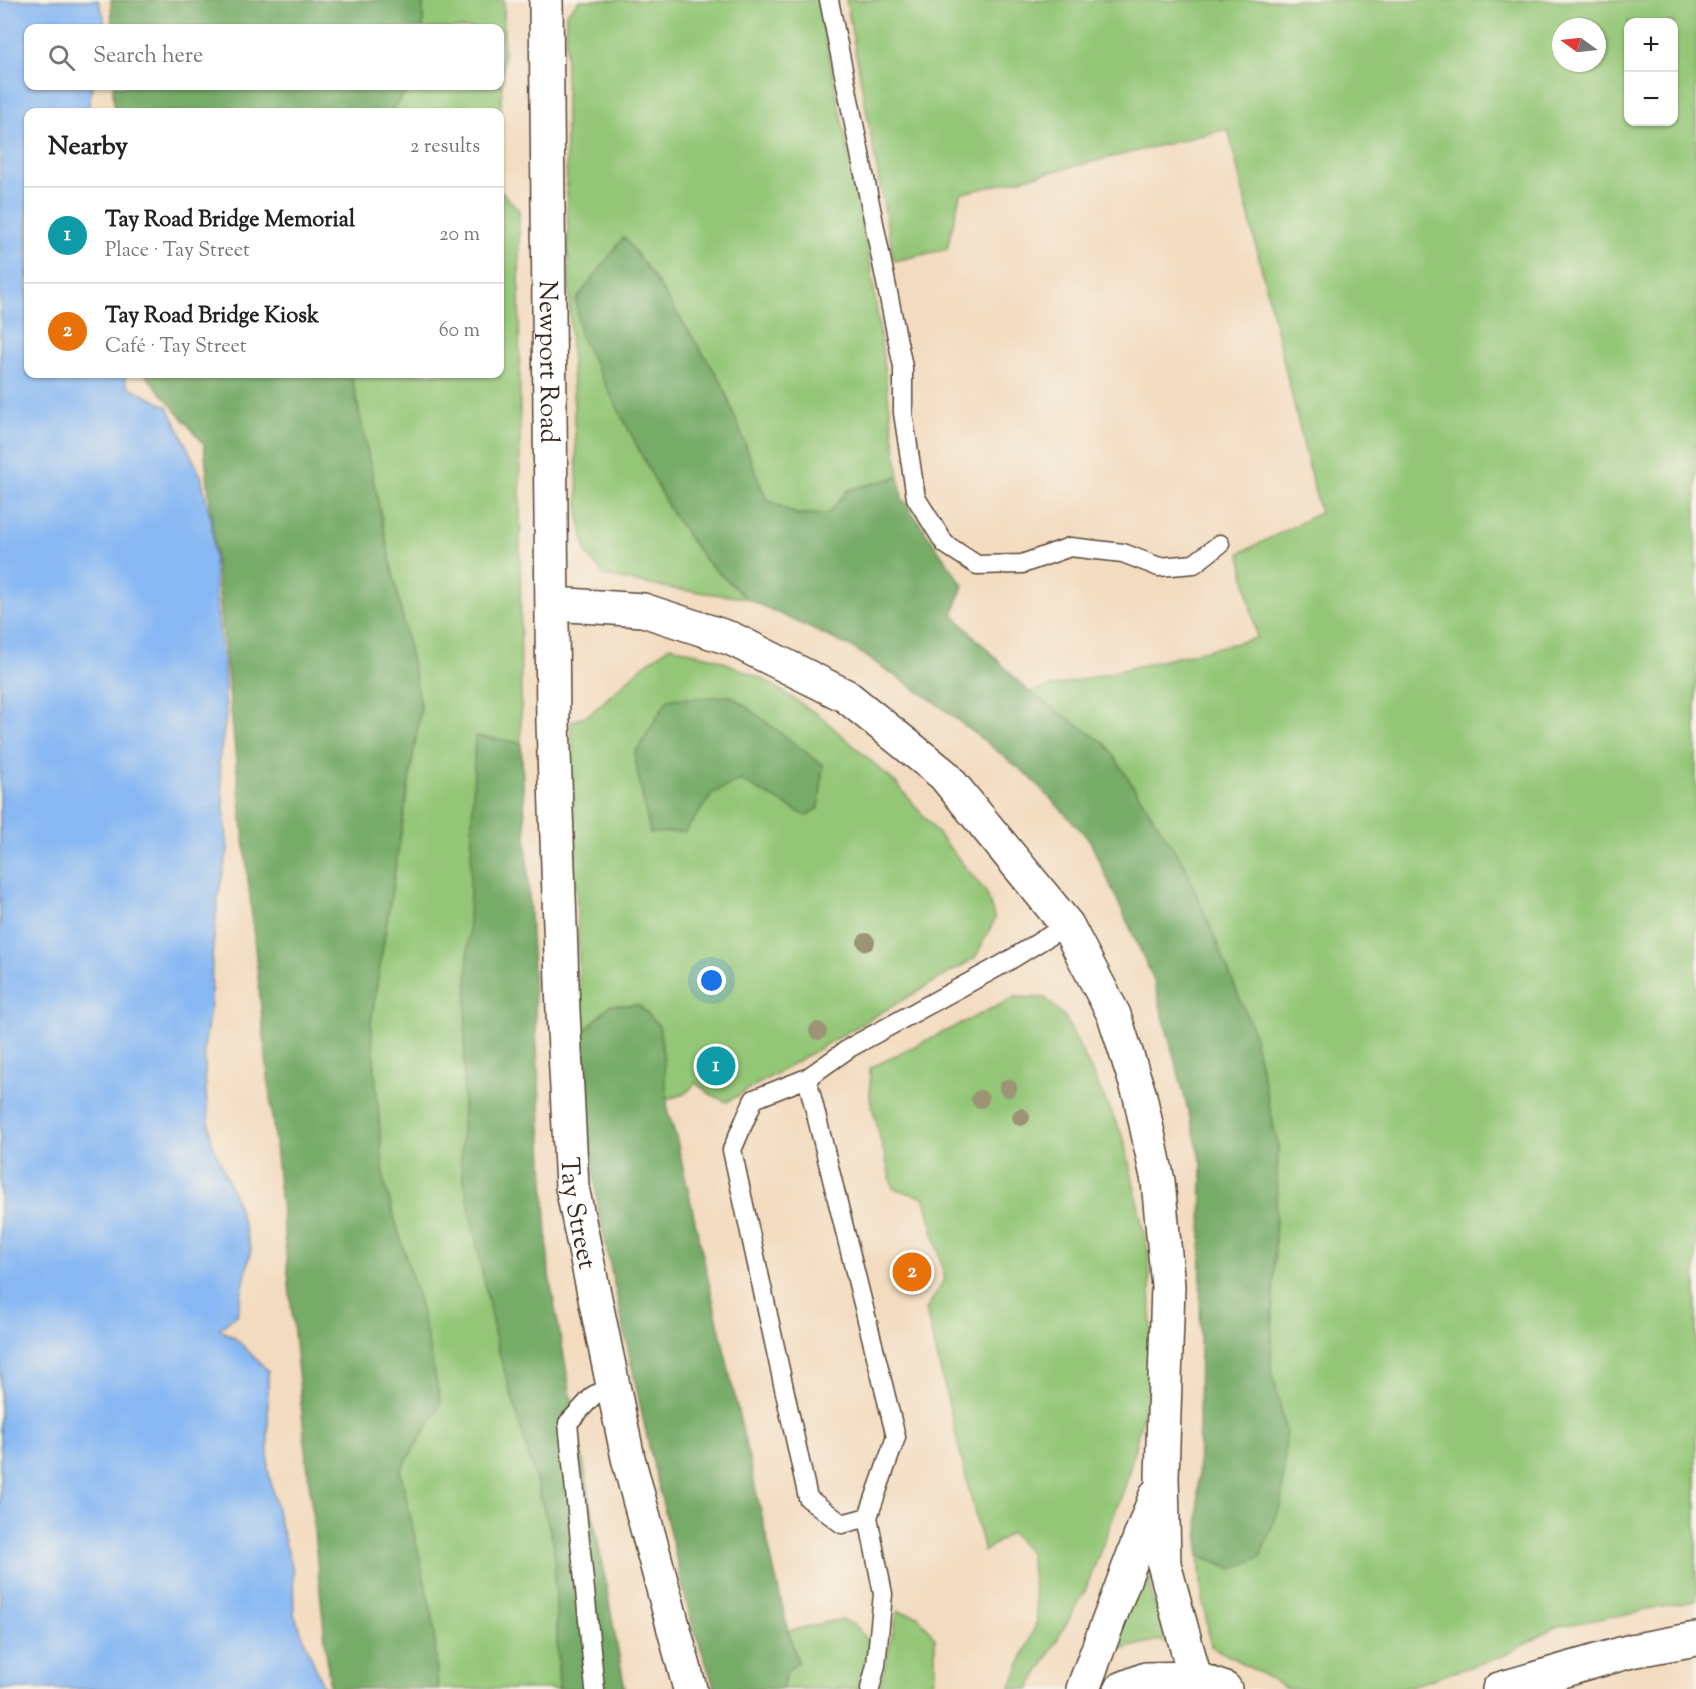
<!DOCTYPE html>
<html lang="en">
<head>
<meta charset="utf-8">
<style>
  :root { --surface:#fff; --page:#f2f2f2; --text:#222; --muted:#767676; --line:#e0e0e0; --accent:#0b8043 }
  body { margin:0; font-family:"Sorts Mill Goudy",serif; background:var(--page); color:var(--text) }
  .controls { position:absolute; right:18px; top:18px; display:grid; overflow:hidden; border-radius:12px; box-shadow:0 2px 4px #0004 }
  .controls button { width:54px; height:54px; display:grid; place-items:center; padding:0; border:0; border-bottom:2px solid var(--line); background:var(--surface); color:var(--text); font:30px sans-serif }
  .compass { position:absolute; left:1552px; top:18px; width:54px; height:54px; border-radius:50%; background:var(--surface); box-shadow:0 2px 4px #0004; rotate:285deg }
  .you { position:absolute; left:712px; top:981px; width:21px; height:21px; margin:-15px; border:4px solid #fff; border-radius:50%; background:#1a73e8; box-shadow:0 0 0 9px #1a73e833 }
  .badge { display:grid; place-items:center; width:39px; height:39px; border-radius:50%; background:var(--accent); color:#fff; font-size:20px; font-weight:700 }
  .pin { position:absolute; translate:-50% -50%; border:3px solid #fff; box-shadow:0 2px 6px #0006 }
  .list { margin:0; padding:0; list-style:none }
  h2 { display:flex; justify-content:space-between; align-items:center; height:78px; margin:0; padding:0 24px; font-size:26px }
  h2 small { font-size:20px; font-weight:400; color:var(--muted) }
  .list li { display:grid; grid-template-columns:39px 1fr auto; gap:18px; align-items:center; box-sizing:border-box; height:96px; padding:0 24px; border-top:2px solid var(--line) }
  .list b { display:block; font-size:22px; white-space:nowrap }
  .list p { margin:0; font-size:20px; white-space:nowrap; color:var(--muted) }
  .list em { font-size:20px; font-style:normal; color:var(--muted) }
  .icon { flex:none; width:33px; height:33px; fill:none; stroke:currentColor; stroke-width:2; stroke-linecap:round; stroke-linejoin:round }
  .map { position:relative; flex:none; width:1696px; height:1689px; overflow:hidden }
  .search { position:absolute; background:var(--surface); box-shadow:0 2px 4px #0004; left:24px; top:24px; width:480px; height:66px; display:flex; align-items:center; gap:15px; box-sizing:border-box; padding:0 21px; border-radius:12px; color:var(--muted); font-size:22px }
  .panel { position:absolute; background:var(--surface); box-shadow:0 2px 4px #0004; left:24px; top:108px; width:480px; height:270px; border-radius:12px }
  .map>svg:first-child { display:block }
  .green { fill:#93c676; stroke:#67784a; stroke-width:1.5; fill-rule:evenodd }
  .forest { fill:#76ab67; stroke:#586a42; stroke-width:1.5 }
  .water { fill:#87b8f3; stroke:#617188; stroke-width:1.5 }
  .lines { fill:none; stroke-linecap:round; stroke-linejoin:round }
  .service-casing { stroke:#574536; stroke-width:21 }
  .secondary-casing { stroke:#574536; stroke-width:36 }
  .trunk-casing { stroke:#574536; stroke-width:36 }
  .service { stroke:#fff; stroke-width:18 }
  .secondary { stroke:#fff; stroke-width:33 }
  .trunk { stroke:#fff; stroke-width:33 }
  .tree { fill:#9c9475 }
  .labels { text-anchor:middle; stroke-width:4.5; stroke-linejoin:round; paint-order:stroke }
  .street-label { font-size:26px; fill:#3b2a1e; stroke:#f7f3e8 }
</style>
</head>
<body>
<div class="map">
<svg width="1696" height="1689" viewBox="0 0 1696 1689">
  <rect width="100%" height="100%" fill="#f7f3e8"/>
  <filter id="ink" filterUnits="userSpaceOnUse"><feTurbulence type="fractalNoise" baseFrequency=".0167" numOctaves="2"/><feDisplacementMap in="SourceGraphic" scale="12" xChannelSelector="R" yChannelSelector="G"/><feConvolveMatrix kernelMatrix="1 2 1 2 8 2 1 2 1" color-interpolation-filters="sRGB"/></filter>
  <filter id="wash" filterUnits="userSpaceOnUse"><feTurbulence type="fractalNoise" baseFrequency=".008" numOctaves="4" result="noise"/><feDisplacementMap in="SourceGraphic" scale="24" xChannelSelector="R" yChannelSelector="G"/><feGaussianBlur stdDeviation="1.35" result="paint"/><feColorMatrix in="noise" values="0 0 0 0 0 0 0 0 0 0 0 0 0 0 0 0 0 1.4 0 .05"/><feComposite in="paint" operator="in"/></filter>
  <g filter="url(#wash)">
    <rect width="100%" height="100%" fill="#f3dbbf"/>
    <path class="green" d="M423,0h81v57l-4,61v-6h-110l21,-26h89v-58h-77z
      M580,0h238l53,267 28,210 -51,13 -20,24h-32l-30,-15 -45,-118 -17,178 42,39 -73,-9 -68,-13 -19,-23 -7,-37 -9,-190 -4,-174v-138z
      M846,0h850v1601l-140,26 -53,29 -101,33h-113l-78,-43 -9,-50 -3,-41 34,14 53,-136 -15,-67 7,-221 -172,-401 -77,-52 228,-54 -17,-85 80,-40 -92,-384 -268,65 -13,55 -53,12zM1628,22h46v100h-46zM1561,27h36v36h-36z
      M500,190l19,20 2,533 -46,-7 21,605 58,203 5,145h-121l-5,-71 -33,-147 41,-67 -20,-95 -37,-127 -13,-160 50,-316 -70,-332h149z
      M670,646l47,13 48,21 55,36 77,68 89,108 9,27 -20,39 -248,144 -17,-8 -14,-11 -11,11 -18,5 -8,-73 -49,-21 -29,30 -10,-313 19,-8 53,-48z
      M1015,997l30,1 20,19 59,122 25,117 4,116 -27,112 -41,107 -56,98h-19l27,-68 -7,-68 -19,-21 -27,20 -58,-242 19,-31 -20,-81 -32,-10 -23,-90v-30z
      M1151,1548v47l18,47 -9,-2 -56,13z
      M898,1611l20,5 17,22v36l-4,15h-52z
      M843,1620l12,5 15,20 -12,44h-76l5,-18 11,-9 -10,-31 44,-10z"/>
    <path class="forest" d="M111,0h312v28h-311z
      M113,86h298l-21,26h-276z
      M624,237l29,39 68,105 45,118 30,15h32l20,-24 51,-13 3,21 61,87 -10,30 76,77 77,52 80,124 66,160 26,117 -7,221 15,67 -4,69 -22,55 -27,12 -34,-14 -1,-47 4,-345 -49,-185 -64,-139 -60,-63 -97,-76 -77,-51 -109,-51 -42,-39 -33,-47 -91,-177 -4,-35z
      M145,374h206l70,332 -50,316 13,160 37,127 20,95 -41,67 33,147 5,71h-108l-126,-1245z
      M732,696l91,69 -4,43 -13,8 -66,-36 -27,13 -28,39 -35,1 -16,-78 34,-56z
      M475,736l46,7 28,532 76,414h-66l-5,-145 -58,-203 -35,-176z
      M610,1005h29l20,21 4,28 5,58 8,25 113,499 9,26 -11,9 -5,18h-67l-25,-73 -41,-170 -50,-232 -16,-125 -2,-54z"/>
    <path class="water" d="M0,0h98l6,17v11h-76v58h64l-4,26h-60v262h96l3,12 41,21 33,69 11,49 5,87 7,51 2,54 -7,44 9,88 -10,47 -6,61 -1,46 -7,44 2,47 5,45 24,59 16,51 -14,66 -18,14 16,9 33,33v98l12,55 13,46 1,44 30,75h-324z"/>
  </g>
  <g filter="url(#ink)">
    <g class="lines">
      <defs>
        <path id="service" d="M829,0l74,367v46l13,85 29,46 32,21 45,-1 48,-17 53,6 36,14 35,-3 26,-20
          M807,1078l89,359 -28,80 -26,7 -34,-26 -76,-348 22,-51 53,-21 44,-31 154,-84 62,-38
          M868,1517l15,77 -7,71 -6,24
          M595,1689l-27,-266 26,-28 19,-8"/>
        <g id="secondary">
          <path id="s1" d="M546,0l7,723 10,288 9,176 56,271 62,231"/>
          <path d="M553,604l90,6 89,29 114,57 98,79 123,150 47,90 26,81 18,85 10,105 -6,190 2,88 31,114"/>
          <path d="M1083,1689l73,-194"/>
        </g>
        <path id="trunk" d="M1121,1689l25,-10 49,-1 30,11
          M1499,1689l132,-38 65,-12"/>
      </defs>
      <use href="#service" class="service-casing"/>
      <use href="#secondary" class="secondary-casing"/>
      <use href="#trunk" class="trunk-casing"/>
      <use href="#service" class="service"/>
      <use href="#secondary" class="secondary"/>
      <use href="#trunk" class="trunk"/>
    </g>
    <g class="tree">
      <circle cx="866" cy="942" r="9"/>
      <circle cx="818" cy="1031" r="9"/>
      <circle cx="1008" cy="1088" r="9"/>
      <circle cx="980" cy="1099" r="9"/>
      <circle cx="1021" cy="1117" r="9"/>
    </g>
  </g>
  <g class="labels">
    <g class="street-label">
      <text dy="9" stroke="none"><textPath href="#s1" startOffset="362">Newport Road</textPath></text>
      <text dy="9" stroke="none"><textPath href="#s1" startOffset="1214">Tay Street</textPath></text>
    </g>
  </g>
</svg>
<div class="controls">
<button>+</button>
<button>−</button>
</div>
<svg class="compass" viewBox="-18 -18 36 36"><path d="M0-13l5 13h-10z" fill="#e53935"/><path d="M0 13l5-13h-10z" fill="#767676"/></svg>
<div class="you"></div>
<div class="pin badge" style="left:716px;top:1066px;background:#0f9aa8">1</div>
<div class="pin badge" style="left:912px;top:1272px;background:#e8710a">2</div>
<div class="search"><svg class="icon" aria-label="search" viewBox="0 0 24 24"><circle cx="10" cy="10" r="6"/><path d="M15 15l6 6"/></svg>Search here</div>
<section class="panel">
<h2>Nearby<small>2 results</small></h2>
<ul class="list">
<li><span class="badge" style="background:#0f9aa8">1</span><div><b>Tay Road Bridge Memorial</b><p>Place · Tay Street</p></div><em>20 m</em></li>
<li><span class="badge" style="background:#e8710a">2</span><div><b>Tay Road Bridge Kiosk</b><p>Café · Tay Street</p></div><em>60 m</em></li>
</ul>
</section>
</div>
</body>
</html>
